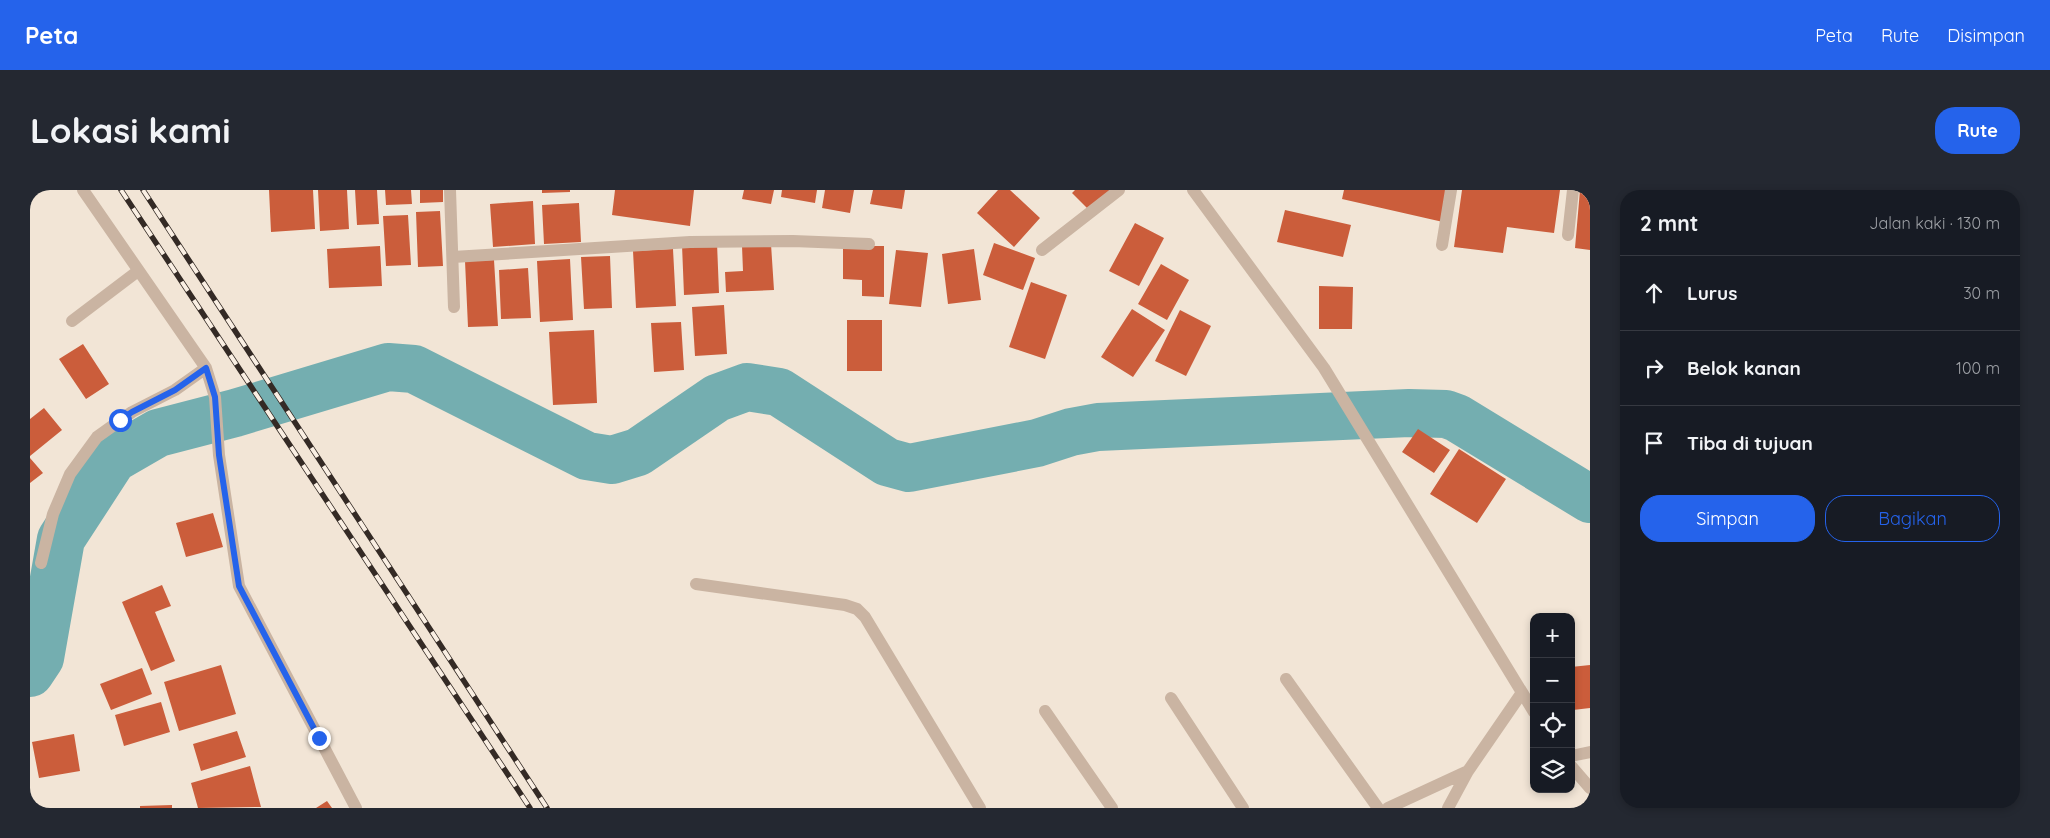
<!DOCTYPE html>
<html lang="id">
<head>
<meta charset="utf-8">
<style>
  :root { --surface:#171b24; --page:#242831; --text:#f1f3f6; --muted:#9ea1a6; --line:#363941; --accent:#2563eb }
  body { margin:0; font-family:Quicksand,sans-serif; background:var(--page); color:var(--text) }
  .controls { position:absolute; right:15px; bottom:15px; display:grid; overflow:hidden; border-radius:10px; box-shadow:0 2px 8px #0003 }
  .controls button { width:45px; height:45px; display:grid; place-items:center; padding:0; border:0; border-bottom:1px solid var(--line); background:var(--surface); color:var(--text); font:25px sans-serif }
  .stop { position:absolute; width:15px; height:15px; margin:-11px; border:4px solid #2563eb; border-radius:50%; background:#fff }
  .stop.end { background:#2563eb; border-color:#fff; box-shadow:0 1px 5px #0008 }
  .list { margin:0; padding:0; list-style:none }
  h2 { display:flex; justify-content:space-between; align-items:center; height:65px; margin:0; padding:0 20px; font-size:21px }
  h2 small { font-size:16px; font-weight:400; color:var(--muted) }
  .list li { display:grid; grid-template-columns:32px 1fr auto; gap:15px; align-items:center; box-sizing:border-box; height:75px; padding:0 20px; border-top:1px solid var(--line) }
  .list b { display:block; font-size:19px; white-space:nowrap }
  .list em { font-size:16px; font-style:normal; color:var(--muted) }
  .actions { display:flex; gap:10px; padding:15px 20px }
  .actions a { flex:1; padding:11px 0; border:1px solid var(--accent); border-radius:20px; text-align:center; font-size:18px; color:var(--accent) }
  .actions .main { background:var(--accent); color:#fff }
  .icon { flex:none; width:28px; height:28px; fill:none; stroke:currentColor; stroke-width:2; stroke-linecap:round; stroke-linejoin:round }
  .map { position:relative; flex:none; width:1560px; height:618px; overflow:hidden; border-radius:20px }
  header { display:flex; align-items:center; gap:30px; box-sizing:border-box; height:70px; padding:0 25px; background:var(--accent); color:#fff }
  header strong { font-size:24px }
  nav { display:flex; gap:28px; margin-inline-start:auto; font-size:18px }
  .intro { display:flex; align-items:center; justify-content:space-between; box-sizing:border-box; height:120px; padding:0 30px }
  h1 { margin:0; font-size:35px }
  .button { padding:12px 22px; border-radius:20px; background:var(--accent); color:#fff; font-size:18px; font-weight:700 }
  main { display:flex; gap:30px; padding:0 30px }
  aside { flex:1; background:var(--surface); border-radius:20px; box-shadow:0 2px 8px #0003 }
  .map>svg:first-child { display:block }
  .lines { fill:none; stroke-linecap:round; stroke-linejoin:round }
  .river { stroke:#74aeb0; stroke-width:48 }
  .building { fill:#cb5d3b }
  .minor { stroke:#cab4a2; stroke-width:12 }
  .rail-casing { stroke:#342a25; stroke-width:5.5 }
  .rail { stroke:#faefe3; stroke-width:4; stroke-dasharray:11; stroke-linecap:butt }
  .route { stroke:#2563eb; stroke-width:6 }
</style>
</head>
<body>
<header>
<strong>Peta</strong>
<nav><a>Peta</a><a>Rute</a><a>Disimpan</a></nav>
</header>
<div class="intro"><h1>Lokasi kami</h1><a class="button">Rute</a></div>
<main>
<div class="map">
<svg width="1560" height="618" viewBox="0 0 1560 618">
  <rect width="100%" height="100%" fill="#f2e5d6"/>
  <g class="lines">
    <path class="river" d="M0,483l10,-15 21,-119 52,-80 45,-26 77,-20 153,-46 26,2 173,87 25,4 26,-8 79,-54 30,-11 32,5 108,70 22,6 128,-25 34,-11 27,-5 311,-14 37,1 11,4 133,81"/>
  </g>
  <path class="building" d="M239,0h44l2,39 -44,3z
    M288,0h29l2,39 -29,2z
    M325,0h22l2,34 -22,1z
    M355,0h26l1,14 -26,1z
    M390,0h23v12l-23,1z
    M512,0h28v2l-28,1z
    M585,0h79l-4,36 -78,-11z
    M714,0h30l-3,14 -29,-5z
    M752,0h35l-2,13 -34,-6z
    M795,0h29l-4,23 -28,-5z
    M843,0h32l-3,19 -32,-5z
    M968,0h12l30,28 -26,29 -37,-34z
    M1045,0h35l-21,20 -17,-17z
    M1314,0h107l-8,32 -101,-23z
    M1432,0h98l-6,43 -47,-6 -4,26 -49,-6z
    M1550,0h10v60l-15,-2z
    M503,11l2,43 -42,3 -3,-43z
    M549,13l2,39 -37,2 -2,-39z
    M1255,20l66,15 -8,32 -66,-15z
    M410,21l3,55 -25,1 -2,-55z
    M378,25l3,50 -25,1 -3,-50z
    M1105,33l29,15 -25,48 -30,-15z
    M687,53l2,50 -35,2 -2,-50z
    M964,53l41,15 -12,32 -40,-15z
    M741,54l3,46 -48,2 -1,-20 18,-1 -1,-25z
    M350,56l2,40 -53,2 -2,-39z
    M813,56h41v51l-22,-1v-16l-19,-1z
    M643,59l3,57 -40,2 -3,-57z
    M944,59l7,51 -33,4 -6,-50z
    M866,60l32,3 -7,54 -32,-3z
    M580,66l2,52 -28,1 -3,-52z
    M540,69l3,61 -33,2 -3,-61z
    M464,70l4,66 -30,1 -3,-66z
    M1131,74l28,16 -22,40 -29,-16z
    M498,78l3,50 -30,1 -2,-49z
    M1001,92l36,13 -22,64 -36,-12z
    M1289,96l34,1 -1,42h-33z
    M694,115l3,49 -32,2 -3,-49z
    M1102,119l33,21 -32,47 -32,-20z
    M1150,120l31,16 -25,50 -31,-15z
    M817,130h35v51h-35z
    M651,132l3,48 -30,2 -3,-49z
    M564,140l3,73 -44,2 -4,-73z
    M53,154l26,40 -23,15 -27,-40z
    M14,218l18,22 -32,26v-37z
    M1388,239l32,21 -16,23 -32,-21z
    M1429,259l47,30 -29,44 -47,-29z
    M0,268l13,15 -13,10z
    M183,323l10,34 -37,10 -10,-34z
    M132,395l9,21 -16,6 20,49 -24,10 -29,-69z
    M191,475l15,49 -57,17 -15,-49z
    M1560,475v43l-17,2 -2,-43z
    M112,478l10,26 -41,16 -11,-26z
    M131,512l9,30 -46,14 -9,-31z
    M207,541l9,26 -45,14 -8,-27z
    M44,544l6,37 -41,7 -7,-36z
    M220,576l11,41 -63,1 -7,-25z
    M297,611l5,7h-16z
    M142,615v3h-32v-2z"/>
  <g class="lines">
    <path class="minor" d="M53,0l123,178 9,29 4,58 20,131 117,222
      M420,0l4,117
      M1163,0l131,178 210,344
      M1538,45l5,-45
      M1412,55l9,-55
      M1012,60l77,-60
      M423,67l237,-15 103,-1 76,3
      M42,131l66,-50
      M11,373l12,-49 17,-40 27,-37 35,-25 43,-22 31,-22
      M666,394l149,21 12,4 8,8 115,191
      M1256,489l92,129
      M1141,508l72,110
      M1015,521l67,97
      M1541,566l19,-4
      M1541,576l19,22
      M1358,618l80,-37
      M1418,618l20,-37 53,-77"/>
    <defs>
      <path id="rail" d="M91,0l409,618
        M113,0l404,618"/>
    </defs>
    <use href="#rail" class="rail-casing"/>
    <use href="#rail" class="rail"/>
  </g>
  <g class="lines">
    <path class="route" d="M90,230l12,-8 43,-22 31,-22 9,29 4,58 20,131 80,152"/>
  </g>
</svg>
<div class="controls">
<button>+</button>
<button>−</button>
<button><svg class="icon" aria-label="locate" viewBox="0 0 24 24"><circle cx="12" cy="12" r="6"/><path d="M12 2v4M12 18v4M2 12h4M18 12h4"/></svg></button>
<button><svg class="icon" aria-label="layers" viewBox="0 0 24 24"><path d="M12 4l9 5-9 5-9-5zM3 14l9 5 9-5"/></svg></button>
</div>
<div class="stop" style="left:90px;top:230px"></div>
<div class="stop end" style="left:289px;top:548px"></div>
</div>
<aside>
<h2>2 mnt<small>Jalan kaki · 130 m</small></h2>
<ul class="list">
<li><svg class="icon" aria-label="ahead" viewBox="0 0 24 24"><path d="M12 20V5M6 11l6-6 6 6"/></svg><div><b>Lurus</b></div><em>30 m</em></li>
<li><svg class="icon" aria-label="right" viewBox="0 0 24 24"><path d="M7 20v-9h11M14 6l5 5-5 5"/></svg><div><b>Belok kanan</b></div><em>100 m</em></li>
<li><svg class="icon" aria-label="arrive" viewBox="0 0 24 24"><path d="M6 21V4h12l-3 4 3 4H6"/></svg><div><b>Tiba di tujuan</b></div></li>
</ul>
<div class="actions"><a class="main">Simpan</a><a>Bagikan</a></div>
</aside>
</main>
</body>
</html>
